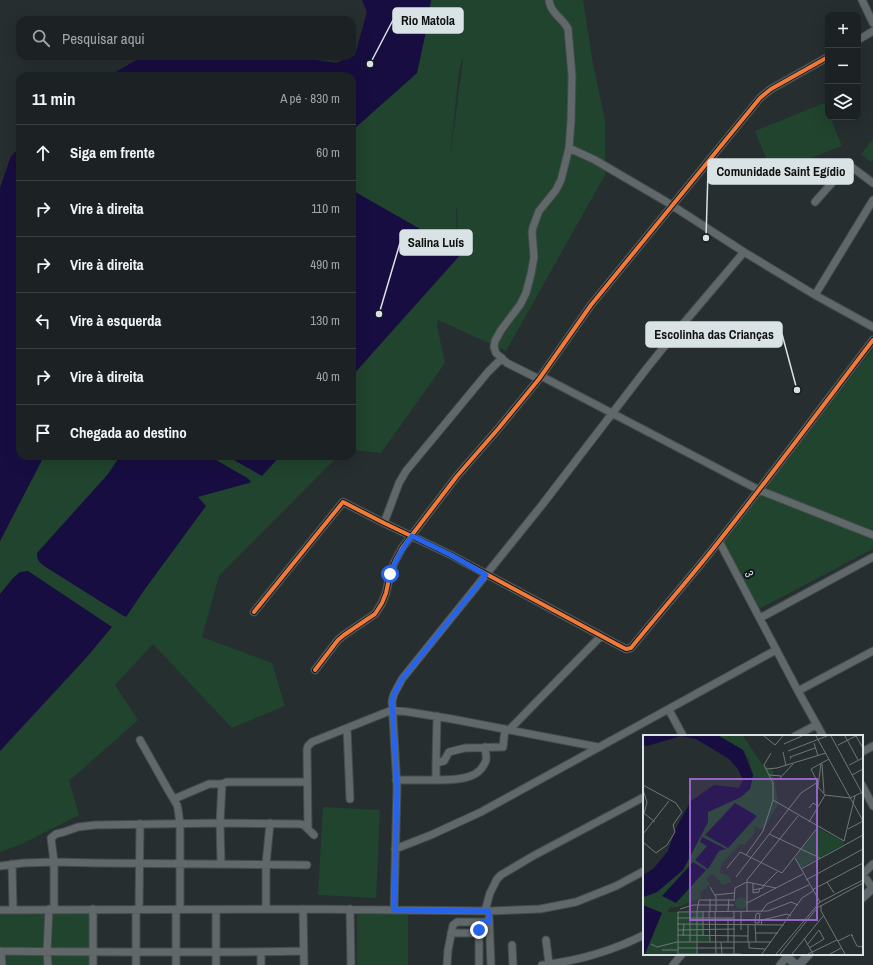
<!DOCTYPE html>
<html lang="pt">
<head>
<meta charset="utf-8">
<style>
  :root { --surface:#1c2224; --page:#252a2c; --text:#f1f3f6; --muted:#a0a4a6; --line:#3a3f41 }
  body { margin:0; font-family:"Archivo Narrow",sans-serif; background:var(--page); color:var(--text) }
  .controls { position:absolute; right:12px; top:12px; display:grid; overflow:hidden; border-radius:8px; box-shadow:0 4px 16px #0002 }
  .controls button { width:36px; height:36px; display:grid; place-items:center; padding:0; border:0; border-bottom:1px solid var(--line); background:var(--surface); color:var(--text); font:20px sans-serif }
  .stop { position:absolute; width:12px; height:12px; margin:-9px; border:3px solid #2563eb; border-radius:50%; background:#fff }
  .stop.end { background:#2563eb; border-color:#fff; box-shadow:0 1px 4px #0008 }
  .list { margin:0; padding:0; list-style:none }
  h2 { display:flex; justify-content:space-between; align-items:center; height:52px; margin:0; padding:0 16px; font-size:17px }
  h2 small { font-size:13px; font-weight:400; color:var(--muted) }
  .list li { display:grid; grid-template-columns:26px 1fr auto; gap:12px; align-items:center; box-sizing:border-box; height:56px; padding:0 16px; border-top:1px solid var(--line) }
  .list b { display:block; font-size:15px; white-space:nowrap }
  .list em { font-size:13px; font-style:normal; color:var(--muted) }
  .icon { flex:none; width:22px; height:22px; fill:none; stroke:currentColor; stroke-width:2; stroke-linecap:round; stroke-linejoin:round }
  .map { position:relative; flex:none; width:873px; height:965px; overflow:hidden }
  .search { position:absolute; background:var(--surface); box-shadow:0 4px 16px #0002; left:16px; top:16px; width:340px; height:44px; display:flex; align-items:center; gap:10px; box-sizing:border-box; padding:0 14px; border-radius:12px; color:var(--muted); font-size:15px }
  .panel { position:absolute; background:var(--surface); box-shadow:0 4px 16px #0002; left:16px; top:72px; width:340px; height:388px; border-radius:12px }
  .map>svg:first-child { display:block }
  .green { fill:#21442e; fill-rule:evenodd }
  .water { fill:#180d41 }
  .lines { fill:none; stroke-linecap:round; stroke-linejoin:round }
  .minor-casing { stroke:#444b4d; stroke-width:9 }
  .major-casing { stroke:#444b4d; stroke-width:10 }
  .minor { stroke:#61686a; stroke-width:7 }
  .major { stroke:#5e686d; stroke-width:8 }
  .cycleway-casing { stroke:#101719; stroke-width:6 }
  .cycleway { stroke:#f17a3a; stroke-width:4 }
  .route { stroke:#2563eb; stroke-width:5 }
  .labels { text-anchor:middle; stroke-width:4; stroke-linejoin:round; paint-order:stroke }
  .street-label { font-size:12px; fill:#d9e3e6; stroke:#101719 }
  .inset-road { fill:none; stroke:#6e7679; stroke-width:1 }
  .view { fill:#9763cb; fill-opacity:0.15; stroke:#9763cb; stroke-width:2 }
  .inset-edge { fill:none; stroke:#d9e3e6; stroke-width:2 }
  .leader { fill:none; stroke:#d9e3e6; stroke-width:1.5 }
  .callout-dot { fill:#d9e3e6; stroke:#101719; stroke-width:1.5 }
  .callout { fill:#d9e3e6; stroke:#d9e3e6; stroke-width:1.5 }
  .callout-label { font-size:13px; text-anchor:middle; font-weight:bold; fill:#111 }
</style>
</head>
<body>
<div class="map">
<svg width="873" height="965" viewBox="0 0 873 965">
  <rect width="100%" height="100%" fill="#262e30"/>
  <path class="green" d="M431,0h152l10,64 12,56v55l-99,176 -68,-31 -1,6 8,37 -64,90 -29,-3v-320l3,-2 62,-55zM462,60h1l-13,98 9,-88zM453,208l4,1 1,41 -20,31 19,-31 -1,-41z
    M824,103l4,9v5h2l12,29 -70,27 -17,-42z
    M873,139v21l-2,2 -10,-8z
    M873,349v200l-114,60 -36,-66 1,-4z
    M44,456h294l-119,120 -17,61 70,26 13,43 -53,22 -79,-84 -38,41 23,35 -69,61 10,34 -57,29 -22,8v-311z
    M323,807l57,3 -4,88 -58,-3z
    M92,910l1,55h-93v-52z
    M357,914h51v51h-51z"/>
  <path class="water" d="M362,0h69l-6,36 -8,37 -62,55 -3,2v-54h-243l34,-20h148l4,1 41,6 19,-8 12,-43z
    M20,147v309h24l-44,85v-353l11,-32z
    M352,190l110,63 -110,123z
    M114,456h95l40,23 2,3 -2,1 -51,14 8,9 -61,83 -19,28 -4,-2 -78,-49c-5,-4 -7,-6 -7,-13l71,-79 10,-15z
    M227,456h53l-18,20z
    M28,571l84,56 -26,31 -86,93v-157l13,-16 7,-6z"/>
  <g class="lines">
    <defs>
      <path id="minor" d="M862,0l11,23
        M858,40l15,-9
        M569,148l26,12 70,41 79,51 71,43 58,32
        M815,202l31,-35h3l4,1 20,15
        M815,295l58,-95
        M541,376l218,114 114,45
        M539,379l-32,-16 -11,-10 -2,-6 1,-6 6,-11 19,-25 6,-12 5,-19 3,-17 -2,-25 1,-5 6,-16 17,-21 5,-10 8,-32 2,-27 1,-45 -4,-47c-4,-9 -13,-13 -17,-22 -1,-2 -2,-5 -2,-7
        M384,523l15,-40 7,-12 82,-99 14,-14
        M719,541l79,150 25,45
        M254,612l89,-110 41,21 67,32 171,92 4,2 5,-1c29,-36 60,-71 89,-108 52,-66 102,-133 153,-200
        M760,618l113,-61
        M315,670l23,-30 6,-5 22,-15 9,-6 7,-11 4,-10 4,-19 5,-13 7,-13 55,-72 41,-47 41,-50 52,-74 169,-207 6,-5 5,-4 57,-32
        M798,691l75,-40
        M669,710l14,26
        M437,716l-1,47 8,-2 5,-9 16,-4 38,-1 2,-18
        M347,728l3,71
        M509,730l92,-94
        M795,736l21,-11
        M140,740l27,48 10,17 1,4 2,15v85
        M862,752l11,-6
        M436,763v17c15,0 40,0 47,-14 1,-1 3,-5 3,-6 1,-3 -1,-9 -1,-13
        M396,780h40
        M862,785l11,21
        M174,799l35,-15h13l5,-2h80
        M308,828l-1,-79 1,-3 4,-4 80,-32 17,2 43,7 146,28
        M395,849l36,-14 50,-23 295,-162
        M12,864l1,45
        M221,864l-1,-41 2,-39
        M0,866l23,-3 31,-1 43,1 210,2
        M862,875l5,5 6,9
        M862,875l11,-11
        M54,909v-47l-3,-24 5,-4 8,-2 14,-5 17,-2 125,-2 80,1 4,1 10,10
        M266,909v-45l4,-41
        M303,909l1,56
        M350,909l1,56
        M0,910l303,-1 186,2 51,-2 36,-7 40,-16 28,-15
        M136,910v55
        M139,910l1,-86
        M216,910v55
        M394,910l3,-123 -5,-86 2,-7 8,-15 140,-174 105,-137 25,-31 72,-85
        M485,911l5,-18 7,-14 4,-4 32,-19 111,-59
        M489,917l2,48
        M451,933h28
        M546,940l3,24
        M512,945l1,20
        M0,951c59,1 117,1 176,1 42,0 85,0 127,-1
        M1,951l1,14
        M261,952v13
        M48,965l-1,-13 2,-43
        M93,965v-56
        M176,965v-56
        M447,965l1,-15 5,-25 4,-3h32
        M479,965v-35l2,-8
        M542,965c36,-4 70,-14 102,-30
        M673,965l9,-11
        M780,965l9,-11"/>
      <path id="major" d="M862,898l11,-10
        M787,957l9,8
        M799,965l10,-11"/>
    </defs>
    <use href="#minor" class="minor-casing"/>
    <use href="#major" class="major-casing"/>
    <use href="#minor" class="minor"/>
    <use href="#major" class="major"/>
    <defs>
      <path id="cycleway" d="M254,612l89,-110 41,21 67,32 171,92 4,2 5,-1c29,-36 60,-71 89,-108 52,-66 102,-133 153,-200
        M315,670l23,-30 6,-5 22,-15 9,-6 7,-11 4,-10 4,-19 5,-13 7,-13 55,-72 41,-47 41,-50 52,-74 169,-207 6,-5 5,-4 57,-32"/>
    </defs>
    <use href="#cycleway" class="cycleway-casing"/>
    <use href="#cycleway" class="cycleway"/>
  </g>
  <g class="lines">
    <path class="route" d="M390,574c6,-15 12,-26 22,-38l39,19 35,20 -84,104 -8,15 -2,7 5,86 -3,123 95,1v11h-8l-2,8"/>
  </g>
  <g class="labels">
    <g class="street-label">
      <text transform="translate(749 574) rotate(62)" y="4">3</text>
    </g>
  </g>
  <g transform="translate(643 735)">
    <rect width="220" height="220" fill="#262e30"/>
    <path d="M76,1h24l19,28 11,6 5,34 -15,26 -9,-4 1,6 -10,13 -5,-1 -18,19 -3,9 10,4 2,6 -8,3 -11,-12 -6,6 4,5 -10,9 1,5 -23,9h-8l-3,5h36l1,23 5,1v5l-13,1v12h-53v-56l14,-6 26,-22 25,-48v-10l33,-15 9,-8 3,-14 -4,-16 -6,-9zM175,93l26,14 -1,3 -43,23 -5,-10zM92 168a6 6 0 1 1 12 0a6 6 0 1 1-12 0Z" fill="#21442e"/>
    <path d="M0,1h76l24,14 10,25 -3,14 -9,8 -33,15v10l-25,48 -26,22 -14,5v-22l10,-6 15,-18 8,-23 15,-27 23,-16 25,3 4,-8 -5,-11 -9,-10 -33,-20 -15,-3 -34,10 -4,-1zM92,68l22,13 -29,32 -23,-13zM59,102l24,12 -7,2 -11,18 -13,-9 12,-14 -7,-4zM50,127l13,8 -30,33 -14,-7zM0,170l19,8 -17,41h-2z" fill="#180d41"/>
    <path class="inset-road" d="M121,1l11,9 8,-9M173,1l47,85M188,1l32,59M202,1l13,24M213,1l7,12M171,8l4,13M141,9l18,-8M195,10l18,-9M145,16l39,-15M140,17l3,14M148,24l-1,-2 25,-9M178,28l-3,24 7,8M179,29l2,29M206,30l14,-7M123,34l11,-1 49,-15M126,40l12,1M209,40l11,-6M137,43l13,-14M175,48l-7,-14 18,-10M0,50l33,18 6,9 -9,13 2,7 -8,13 -11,8 -13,-11M0,55l4,12 -4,16M207,63l13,-6M130,65l71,41M166,73l4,-5 5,3M2,79l10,8M166,87l16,-27 25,3M205,94l15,-8M0,99l26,-33M126,99l51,24M201,106l11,-45M103,120l17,-24 10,-31v-17l-9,-18 7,-12M152,123l25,44M84,133l13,-16 42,21 36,-46M158,134l62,-34M93,142l65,-84 17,-11M163,145l57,-31M184,147l7,11M110,148v7l10,-2v-3M121,150l13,-13M67,152l6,10v14M110,155v3l6,-1 1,-4M169,155l51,-27M72,160l19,-2M91,165l1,-12 12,-6 29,6M104,168l56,-29M178,170v6l24,43M37,174l13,-4h41M54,176l2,-11h36M54,176v43M60,176v25M72,176l1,43M85,176l1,-12M91,176v43M98,176v19M66,177l1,30M67,177v-13M104,177v-32l51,-64M118,177l6,-8 42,-19M116,178l-3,1 -1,9h4l1,-10M34,183h57M47,183v24M85,183v24M34,189l107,1M112,190l1,17M118,190l1,-5 25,-6 4,2M35,195l57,-1M113,198h22M34,200l71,1M40,201l1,-12M210,201l-2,-2 6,12 6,1M161,203l9,16M195,206l12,-6M78,207l1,12M105,207v-18M106,207v6l16,1M8,209l6,3 20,-5h94M164,210l12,-15 5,9 -15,9M35,213h56M19,215h16M35,219v-42l90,-1 23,-9 7,3M35,219h63M119,219l40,-56 11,-7M133,219l44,-52 43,-22M137,219l37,-46 46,-25M149,219l32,-39M165,219l29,-14M187,219l11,-6"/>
    <path class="view" d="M47,44h127v141h-127z"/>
    <rect width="220" height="220" class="inset-edge"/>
  </g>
  <path class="leader" d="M370 64L393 20M706 238L708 171M379 314L400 243M797 390L782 334"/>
  <g class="callout-dot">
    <circle cx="370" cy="64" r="4"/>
    <circle cx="706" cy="238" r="4"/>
    <circle cx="379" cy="314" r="4"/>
    <circle cx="797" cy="390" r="4"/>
  </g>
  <g class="callout">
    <rect x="393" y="8" width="70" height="25" rx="4"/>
    <rect x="708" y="159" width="145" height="25" rx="4"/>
    <rect x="400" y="230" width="72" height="25" rx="4"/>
    <rect x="646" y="322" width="136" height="25" rx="4"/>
  </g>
  <g class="callout-label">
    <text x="428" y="25">Rio Matola</text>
    <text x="781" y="176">Comunidade Sain´t Egídio</text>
    <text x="436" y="247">Salina Luís</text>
    <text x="714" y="339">Escolinha das Crianças</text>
  </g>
</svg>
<div class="controls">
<button>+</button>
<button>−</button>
<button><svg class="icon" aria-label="layers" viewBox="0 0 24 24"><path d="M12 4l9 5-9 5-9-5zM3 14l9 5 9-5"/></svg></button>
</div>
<div class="stop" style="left:390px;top:574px"></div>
<div class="stop end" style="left:479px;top:930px"></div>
<div class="search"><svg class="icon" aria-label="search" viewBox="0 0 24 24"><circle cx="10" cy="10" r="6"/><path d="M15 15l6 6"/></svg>Pesquisar aqui</div>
<section class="panel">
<h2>11 min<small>A pé · 830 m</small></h2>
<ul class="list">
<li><svg class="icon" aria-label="ahead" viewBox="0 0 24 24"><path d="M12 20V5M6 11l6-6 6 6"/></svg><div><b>Siga em frente</b></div><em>60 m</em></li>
<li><svg class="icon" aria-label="right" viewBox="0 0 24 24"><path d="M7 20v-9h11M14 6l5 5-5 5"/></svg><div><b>Vire à direita</b></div><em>110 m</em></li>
<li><svg class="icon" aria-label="right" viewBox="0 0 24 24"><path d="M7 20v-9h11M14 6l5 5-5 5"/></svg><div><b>Vire à direita</b></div><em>490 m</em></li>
<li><svg class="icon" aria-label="left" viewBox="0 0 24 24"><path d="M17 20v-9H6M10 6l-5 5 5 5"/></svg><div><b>Vire à esquerda</b></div><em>130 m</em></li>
<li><svg class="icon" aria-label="right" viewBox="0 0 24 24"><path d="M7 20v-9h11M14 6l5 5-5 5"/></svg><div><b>Vire à direita</b></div><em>40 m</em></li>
<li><svg class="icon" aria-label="arrive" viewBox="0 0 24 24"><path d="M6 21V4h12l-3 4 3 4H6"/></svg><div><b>Chegada ao destino</b></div></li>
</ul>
</section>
</div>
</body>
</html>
